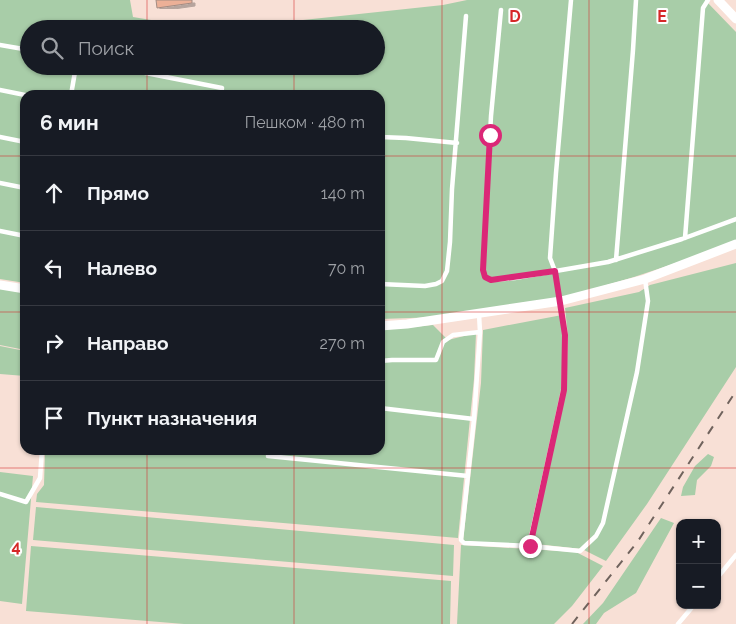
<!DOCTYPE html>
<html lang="ru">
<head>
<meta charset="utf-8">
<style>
  :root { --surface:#171b24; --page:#242831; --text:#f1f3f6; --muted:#9ea1a6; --line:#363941 }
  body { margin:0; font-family:Raleway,sans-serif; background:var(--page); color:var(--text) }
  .controls { position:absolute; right:15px; bottom:15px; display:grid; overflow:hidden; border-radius:10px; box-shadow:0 1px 4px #0004 }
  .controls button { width:45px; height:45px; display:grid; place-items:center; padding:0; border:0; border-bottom:1px solid var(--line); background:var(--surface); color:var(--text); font:25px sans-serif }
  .stop { position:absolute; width:15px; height:15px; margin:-11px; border:4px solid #db2777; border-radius:50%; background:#fff }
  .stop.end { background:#db2777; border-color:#fff; box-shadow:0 1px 5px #0008 }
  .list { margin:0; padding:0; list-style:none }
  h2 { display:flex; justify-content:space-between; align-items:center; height:65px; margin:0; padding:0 20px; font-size:21px }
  h2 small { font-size:16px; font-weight:400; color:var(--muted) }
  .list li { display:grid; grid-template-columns:32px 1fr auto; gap:15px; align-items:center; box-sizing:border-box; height:75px; padding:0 20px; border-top:1px solid var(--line) }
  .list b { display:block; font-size:19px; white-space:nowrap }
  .list em { font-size:16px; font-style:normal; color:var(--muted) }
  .icon { flex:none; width:28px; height:28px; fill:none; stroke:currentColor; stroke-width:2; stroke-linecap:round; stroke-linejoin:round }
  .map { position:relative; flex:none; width:736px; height:624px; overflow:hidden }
  .search { position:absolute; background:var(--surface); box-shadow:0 1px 4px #0004; left:20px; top:20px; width:365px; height:55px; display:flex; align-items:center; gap:12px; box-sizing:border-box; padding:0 18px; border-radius:28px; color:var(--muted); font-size:19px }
  .panel { position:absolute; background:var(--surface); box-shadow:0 1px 4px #0004; left:20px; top:90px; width:365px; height:365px; border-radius:15px }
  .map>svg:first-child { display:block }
  .green { fill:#a8cda8 }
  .building { fill:#ecb097; stroke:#a28b82; filter:url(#shadow) }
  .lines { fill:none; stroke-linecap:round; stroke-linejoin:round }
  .lane { stroke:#fff; stroke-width:4.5 }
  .street { stroke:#fff; stroke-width:9 }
  .rail { stroke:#70635d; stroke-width:2; stroke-dasharray:9 9; stroke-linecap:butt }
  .route { stroke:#db2777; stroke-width:6 }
  .grid { fill:none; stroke:#d62828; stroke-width:1; stroke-opacity:0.55 }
  .grid-label { font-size:16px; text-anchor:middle; font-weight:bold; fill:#d62828; stroke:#fff; stroke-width:4; stroke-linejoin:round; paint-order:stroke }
</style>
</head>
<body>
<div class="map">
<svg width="736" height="624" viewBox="0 0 736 624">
  <defs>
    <filter id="shadow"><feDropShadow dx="3" dy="3" stdDeviation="0" flood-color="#0004"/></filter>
  </defs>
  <rect width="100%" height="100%" fill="#f8e0d6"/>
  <path class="green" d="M0,0h130l3,17 72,12h-176v37h347v-37h-157l224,-24 24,-5h238l31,32v208l-30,13 -72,24 -68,20 -126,20 -60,2v-224h-355v188l-25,-4z
    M736,263v104l-89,137 -41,57 -24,-12 -46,-5 -3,-7 33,-146 2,-55 -3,-28 74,-16 11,-7z
    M0,288l25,5v57l-25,-5z
    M562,315l1,30 -2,44 -34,156 -64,-4 18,-158 2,-53z
    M433,325l15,15 28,-7 -2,46 -16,159 -422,-36 1,-8 7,-9 1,-35h335v-120z
    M0,346l25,5v25l-25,-2z
    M708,454l6,3 -3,9 -14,14 -2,15 -14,1 2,-9 12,-21z
    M0,472l33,4 -11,128 -22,-3z
    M36,507l418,38 -1,31 -420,-36z
    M661,518l13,5 -38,70 -32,20 -8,11h-13l20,-21z
    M461,545l115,7 27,14 -31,40 -18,18h-97z
    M31,546l420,35 -1,43h-266l-158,-13z"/>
  <path class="building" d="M156,0h36v3l-35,5z"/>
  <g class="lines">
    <path class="lane" d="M501,10l-10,106 -8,154 2,7 6,3 24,-2 93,-16 74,-23 54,-20
      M0,45l29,5
      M110,66l112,22 -1,7
      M0,90l25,5
      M71,95l5,-29
      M0,137l25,5
      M380,137l26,1 51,5
      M0,183l25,5
      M0,231l25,5
      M685,238l18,-230 5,-8
      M616,260l17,-210 3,-50
      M380,284l45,2 11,-2 6,-3 5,-10 3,-29 2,-53 14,-173
      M479,314l1,18 -6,87 -13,121 3,3 65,3 51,5 16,-15 7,-13 34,-151 11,-71 -3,-22
      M380,361l12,-1h44l7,-18 10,-7 27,-3
      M380,408l94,11
      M268,456l200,20
      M0,494l26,8 14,-24 2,-28
      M529,546l35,-156 1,-55 -10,-64 -5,-13 6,-85 15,-173
      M717,578l19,-23
      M678,624l16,-19"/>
    <path class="street" d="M718,0l18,19
      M0,285l25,4
      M380,326l27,-2 154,-23 84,-22 91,-35"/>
    <path class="rail" d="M572,624l66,-83 98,-150"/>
  </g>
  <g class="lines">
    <path class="route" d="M490,135l-7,135 2,7 6,3 64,-9 10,64 -1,55 -34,156"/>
  </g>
  <path class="grid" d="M147,0v29M294,0v29M442,0v624M589,0v624M147,66v29M294,66v29M0,156h25M380,156h356M0,312h25M380,312h356M147,450v174M294,450v174M0,468h736"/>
  <g class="grid-label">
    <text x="515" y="22">D</text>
    <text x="662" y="22">E</text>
    <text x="16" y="552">4</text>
  </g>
</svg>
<div class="controls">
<button>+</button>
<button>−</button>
</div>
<div class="stop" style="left:490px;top:135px"></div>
<div class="stop end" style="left:530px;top:546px"></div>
<div class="search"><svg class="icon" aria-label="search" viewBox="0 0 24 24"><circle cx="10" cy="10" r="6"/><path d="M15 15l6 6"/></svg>Поиск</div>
<section class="panel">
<h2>6 мин<small>Пешком · 480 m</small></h2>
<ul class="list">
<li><svg class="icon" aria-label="ahead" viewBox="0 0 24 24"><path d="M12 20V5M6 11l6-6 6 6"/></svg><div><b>Прямо</b></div><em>140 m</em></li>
<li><svg class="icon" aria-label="left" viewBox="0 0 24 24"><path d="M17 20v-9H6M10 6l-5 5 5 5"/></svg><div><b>Налево</b></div><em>70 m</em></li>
<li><svg class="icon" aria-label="right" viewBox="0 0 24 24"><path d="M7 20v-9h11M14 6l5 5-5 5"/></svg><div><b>Направо</b></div><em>270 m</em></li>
<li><svg class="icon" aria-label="arrive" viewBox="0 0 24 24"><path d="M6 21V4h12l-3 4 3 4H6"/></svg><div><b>Пункт назначения</b></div></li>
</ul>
</section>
</div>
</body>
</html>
